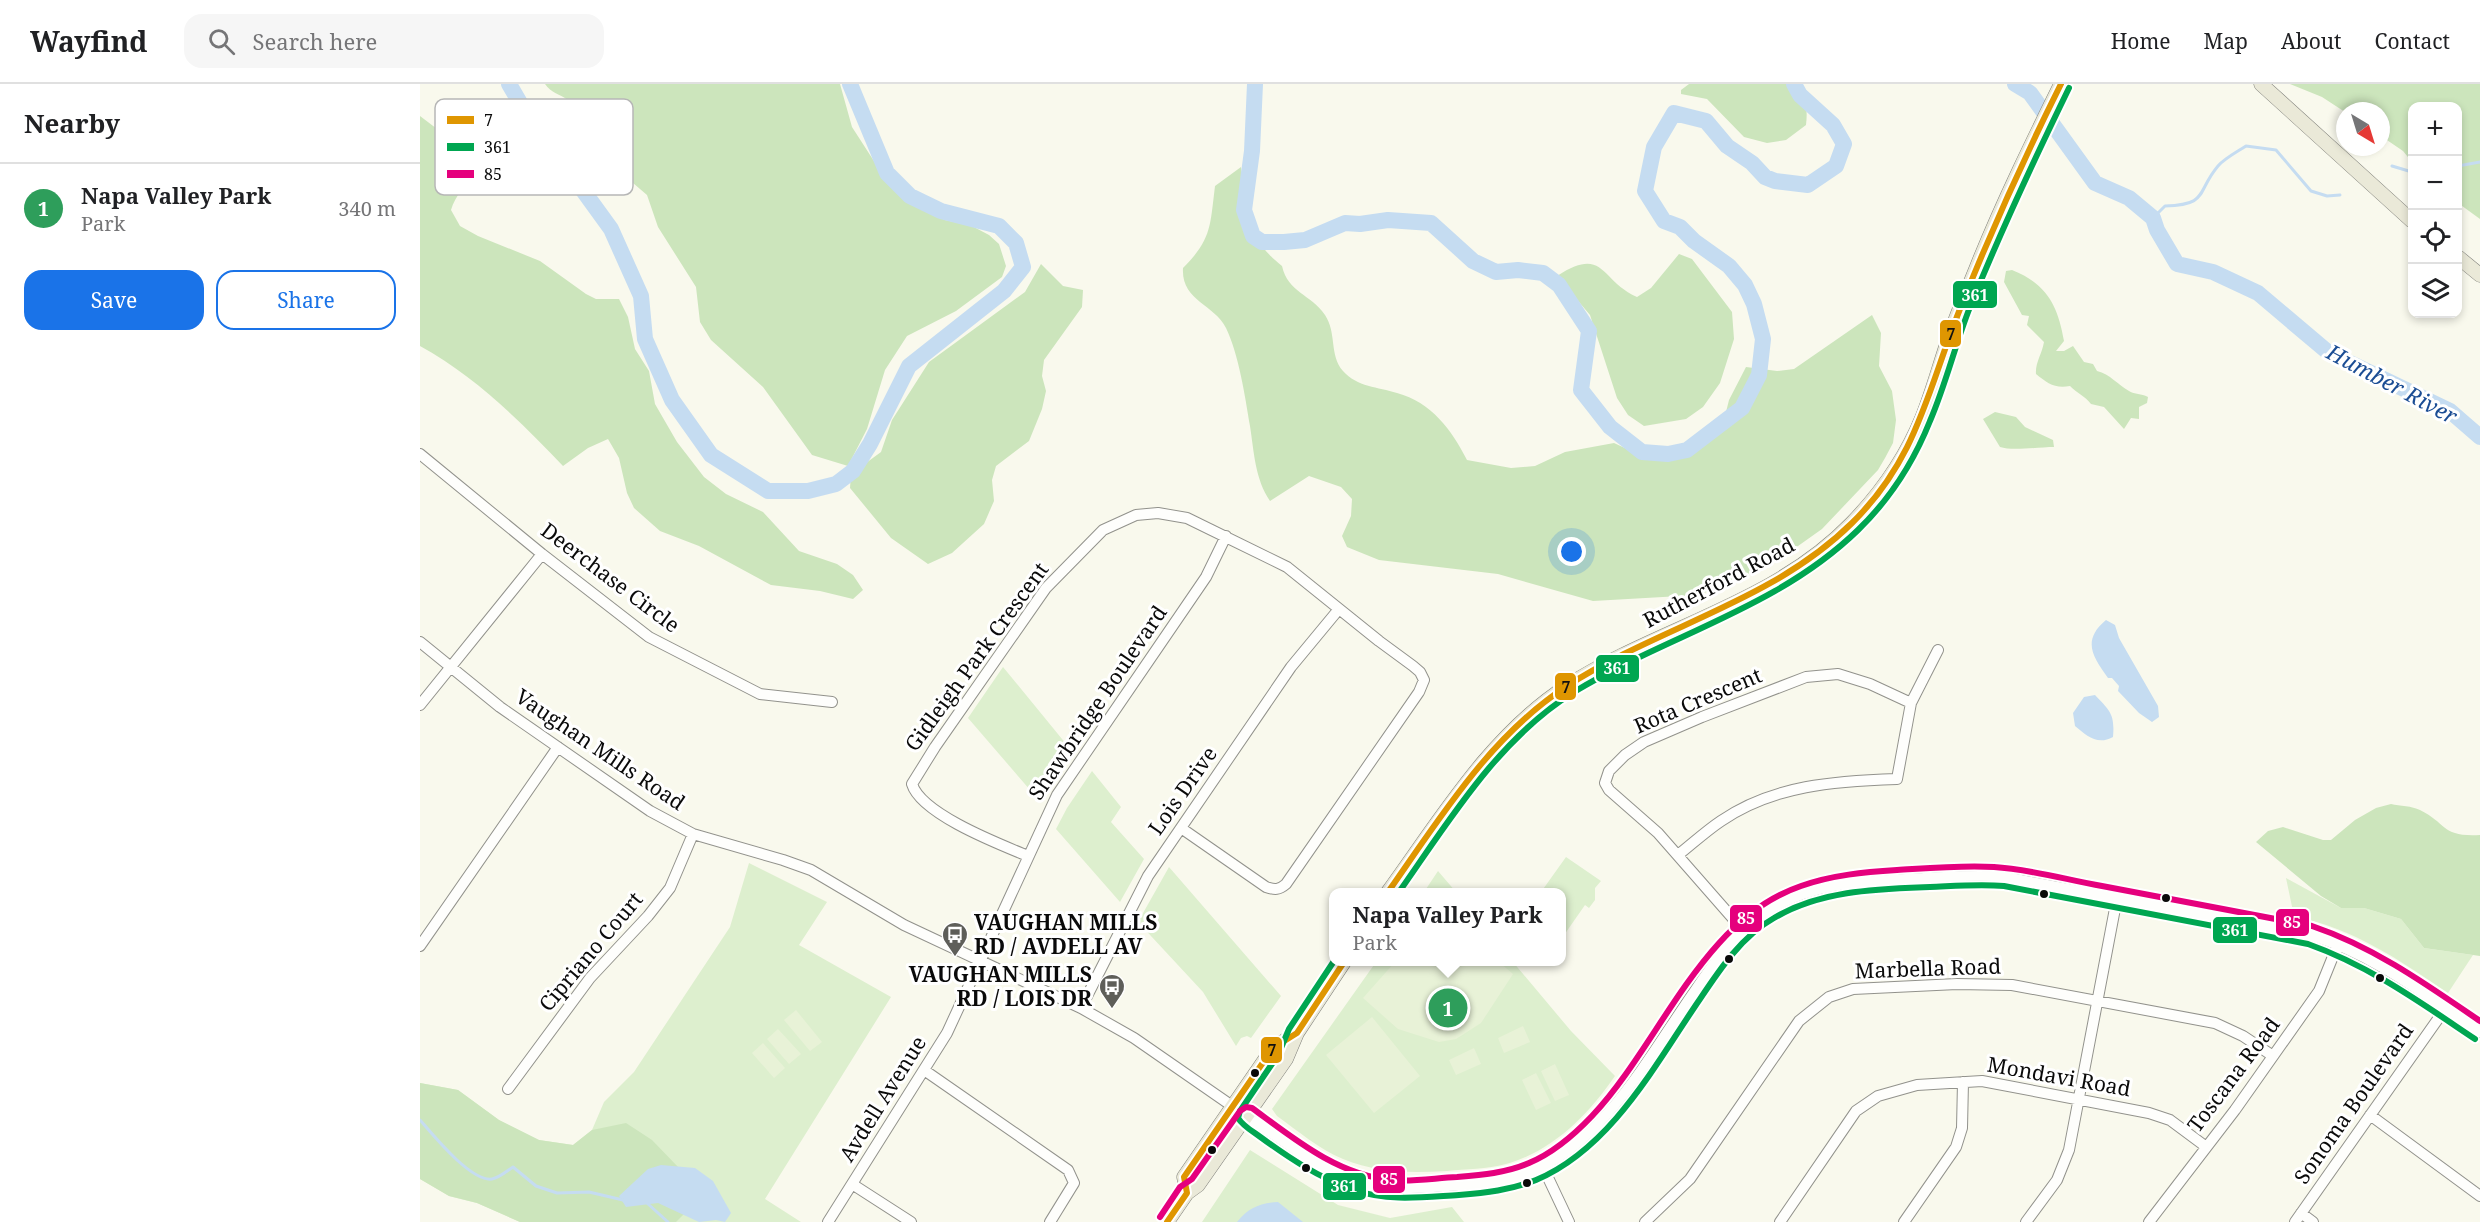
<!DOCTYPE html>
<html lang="en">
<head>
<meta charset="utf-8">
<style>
  :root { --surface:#fff; --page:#f6f6f6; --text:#202124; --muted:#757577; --line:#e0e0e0; --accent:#1a73e8 }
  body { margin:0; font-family:"Noto Serif",serif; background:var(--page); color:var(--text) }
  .controls { position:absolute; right:18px; top:18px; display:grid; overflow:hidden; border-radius:12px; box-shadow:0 3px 9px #0003 }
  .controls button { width:54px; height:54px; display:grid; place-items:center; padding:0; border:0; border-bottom:2px solid var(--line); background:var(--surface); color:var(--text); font:30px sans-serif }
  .compass { position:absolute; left:1916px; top:18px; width:54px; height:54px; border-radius:50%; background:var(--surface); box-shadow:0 3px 9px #0003; rotate:142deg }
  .you { position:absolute; left:1152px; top:468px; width:21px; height:21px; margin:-15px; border:4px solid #fff; border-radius:50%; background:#1a73e8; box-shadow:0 0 0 9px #1a73e833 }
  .badge { display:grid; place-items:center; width:39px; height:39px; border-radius:50%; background:var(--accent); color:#fff; font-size:20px; font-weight:700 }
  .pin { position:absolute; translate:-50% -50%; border:3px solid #fff; box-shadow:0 2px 6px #0006 }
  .popup { position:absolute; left:909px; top:804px; width:237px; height:78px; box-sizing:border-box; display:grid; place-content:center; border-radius:12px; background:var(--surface); filter:drop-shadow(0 2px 4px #0005); font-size:20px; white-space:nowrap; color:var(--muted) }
  .popup b { font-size:22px; color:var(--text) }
  .popup::after { content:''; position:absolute; left:50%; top:100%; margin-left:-12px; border:12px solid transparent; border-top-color:var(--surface) }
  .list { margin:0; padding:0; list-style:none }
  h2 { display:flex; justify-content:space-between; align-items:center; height:78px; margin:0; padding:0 24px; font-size:26px }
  h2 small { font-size:20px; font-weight:400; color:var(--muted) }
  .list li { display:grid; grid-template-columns:39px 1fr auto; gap:18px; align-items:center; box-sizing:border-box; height:90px; padding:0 24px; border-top:2px solid var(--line) }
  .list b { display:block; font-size:22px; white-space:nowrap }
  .list p { margin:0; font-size:20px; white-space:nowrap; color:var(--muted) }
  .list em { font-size:20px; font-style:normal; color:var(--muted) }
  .actions { display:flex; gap:12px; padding:18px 24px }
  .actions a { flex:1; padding:14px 0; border:2px solid var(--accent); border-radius:18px; text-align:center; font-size:21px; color:var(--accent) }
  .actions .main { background:var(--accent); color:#fff }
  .icon { flex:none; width:33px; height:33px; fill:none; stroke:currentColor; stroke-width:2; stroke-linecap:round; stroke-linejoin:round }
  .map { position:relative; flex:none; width:2060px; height:1138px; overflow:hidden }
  header { display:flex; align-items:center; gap:36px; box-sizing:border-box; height:84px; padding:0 30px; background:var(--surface); border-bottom:2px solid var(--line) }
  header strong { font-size:28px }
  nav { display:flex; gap:33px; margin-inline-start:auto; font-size:21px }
  .search { width:420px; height:54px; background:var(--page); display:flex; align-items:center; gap:15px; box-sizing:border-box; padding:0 21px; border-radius:18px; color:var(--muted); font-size:22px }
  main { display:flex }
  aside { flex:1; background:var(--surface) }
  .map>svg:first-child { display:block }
  .green { fill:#ddefce }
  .forest { fill:#cce5bc }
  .pitch { fill:#e8f2d7 }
  .water { fill:#c5dcf1 }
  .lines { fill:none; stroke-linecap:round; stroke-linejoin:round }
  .stream { stroke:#c5dcf1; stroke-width:3 }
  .river { stroke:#c5dcf1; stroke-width:16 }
  .minor-casing { stroke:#92928c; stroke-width:12 }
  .major-casing { stroke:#7f7f7a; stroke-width:15 }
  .minor { stroke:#fefefc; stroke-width:10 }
  .major { stroke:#eae9d8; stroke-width:14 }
  .bus-1-casing { stroke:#fff; stroke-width:10 }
  .bus-2-casing { stroke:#fff; stroke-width:10 }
  .bus-3-casing { stroke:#fff; stroke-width:10 }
  .bus-1 { stroke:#df9601; stroke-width:6 }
  .bus-2 { stroke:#00a651; stroke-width:6 }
  .bus-3 { stroke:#e5007d; stroke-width:6 }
  .bus-dot { fill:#0a0a0a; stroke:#fff; stroke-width:2 }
  .labels { text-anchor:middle; stroke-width:6; stroke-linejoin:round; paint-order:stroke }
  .street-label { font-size:21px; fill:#0a0a0a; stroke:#fff }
  .poi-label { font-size:21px; font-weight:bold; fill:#0a0a0a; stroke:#fff; text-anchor:start }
  .water-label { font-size:22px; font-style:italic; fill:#1b4d94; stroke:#fff }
  .key { fill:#fff; stroke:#b6b6b6; stroke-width:1.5 }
  .key-label { font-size:16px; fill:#0a0a0a }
  .line-badge { stroke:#fff; stroke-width:2 }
  .badge-label { font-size:16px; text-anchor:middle; font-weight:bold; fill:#fff }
  .pale-badge-label { font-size:16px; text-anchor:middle; font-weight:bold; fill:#111 }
</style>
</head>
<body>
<header>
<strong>Wayfind</strong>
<div class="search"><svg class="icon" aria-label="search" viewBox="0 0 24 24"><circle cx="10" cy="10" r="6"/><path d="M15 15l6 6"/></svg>Search here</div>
<nav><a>Home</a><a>Map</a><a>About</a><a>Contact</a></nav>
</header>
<main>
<aside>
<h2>Nearby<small></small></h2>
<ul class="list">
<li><span class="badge" style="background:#2e9e5b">1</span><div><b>Napa Valley Park</b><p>Park</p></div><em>340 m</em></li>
</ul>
<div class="actions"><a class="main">Save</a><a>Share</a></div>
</aside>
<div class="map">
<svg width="2060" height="1138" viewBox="0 0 2060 1138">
  <rect width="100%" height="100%" fill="#f9f9ed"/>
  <path class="green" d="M583,583l68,83 -34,48 -69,-80z
    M672,687l29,36 -10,15 33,37 -24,43 -64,-73 11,-21z
    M1146,773l35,24 -6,7v12l-6,8 -4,-3 -23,33v-46h-21z
    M329,779l78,39 -28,43 92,52 -126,202 36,23h-281l-43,-19 -28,-7 -29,-17v-96l38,7 41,30 40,20 34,5 19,-15 12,-28 30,-30 96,-145z
    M749,783l112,129 -30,42 -4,-2 -6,2 -5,8 -33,-54 -65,-70z
    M1018,787l18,21h-32z
    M1866,794l55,30h23l37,11 23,29 49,7 -25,38c-50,-34 -94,-64 -154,-77z
    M956,878h137l58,69 44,45c-27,39 -62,75 -109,88 -19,5 -40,5 -59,7 -37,2 -70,2 -104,-12 -24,-10 -45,-28 -66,-43l-5,-7z
    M830,1066l88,55 52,13 62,-11 12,15h-262z"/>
  <path class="forest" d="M125,0h295l12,43 29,45 25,28 39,20 27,6 17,9 10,9 7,22 -4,11 -46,34 -49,25 -22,34 -18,59 -19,37 -36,-11 -49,-68 -52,-47 -11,-18 -4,-35 -38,-60 -11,-32 -14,-12 -19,2 -8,5 -30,-16 -11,-10c7,-5 15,-9 18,-16 7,-14 -4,-38 -15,-48 -8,-6 -17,-7 -23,-16z
    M1269,0h105c12,13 14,24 12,41l-20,15 -19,3 -23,-6 -37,-38 -26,-5v-4z
    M1870,0h190v135l-22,-16v-97h-46v56l-9,-11 -22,-15v-25l-36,1 -23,-15z
    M0,32l25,19 28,37c-6,14 -18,23 -22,38l9,16 18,10 62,25 46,33 10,5h23l9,18 7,32 14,22 6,33 22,38 27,35 22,17 37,18 36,39 38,13 16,11 10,15 -10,9 -33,-8 -49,-6 -72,-39 -39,-15 -26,-23 -7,-15 -8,-35 -11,-19 -20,9 -25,18c-43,-45 -88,-90 -143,-120z
    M821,83c6,43 4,70 41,99 6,27 29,28 43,49 12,18 4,40 18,56 14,16 35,16 54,22 34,9 55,37 70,67l44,8 24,-2 30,-14 49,-9 13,6 47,5 23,-3 24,-19 8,-32 17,-33 31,4 17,-2 78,-54 9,18 -2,33 13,25 4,29 -3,23 -8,15 -7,12 -56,59 -31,22 -62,33 -31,11 -105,6 -95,-27 -119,-14 -32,-13 -5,-11 9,-20 1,-17 -11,-12 -32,-11 -39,25c-15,-22 -16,-49 -20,-75 -5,-30 -11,-71 -24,-98 -12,-24 -45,-27 -43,-60 29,-29 27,-42 32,-82z
    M1259,170l13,5 40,53 2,27 -14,44 -17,24 -17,12 -42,7 -16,-11 -11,-17 -27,-83 -33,-39c48,-31 43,5 80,21l14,-9z
    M621,180l22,22 20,4 -1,17 -38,53 -2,16 4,15 -4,18 -13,32 -33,25 -4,14 2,21 -10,23 -32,29 -24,11 -37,-26 -41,-50 1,-14 30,-22 11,-32 37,-58 96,-70z
    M1592,186c35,14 46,36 52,71l-8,10h8l9,-5 11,16 9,2 4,7c13,3 21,14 32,20 6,4 12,2 19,6l-1,6 -8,4v12l-8,-1 -7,11 -20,-22 -13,-3c-6,-8 -14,-11 -21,-18 -15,3 -23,-3 -34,-12 -1,-11 6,-20 8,-32l-17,-17 2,-9 -7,-1 -18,-33 2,-11z
    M1575,328l21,5 9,10 28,13 1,7c-15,0 -42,4 -54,0l-17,-28z
    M1971,720c9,2 21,2 29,6 28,14 21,27 60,25v121l-56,-8 -23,-29 -37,-11h-23l-20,-12 -65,-54 12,-11 15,-4 40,13h8l24,-20 21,-12z
    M0,999l38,7 41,30 40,20 34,5 19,-15 34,-7 26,17 28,29 14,35 -18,18h-156l-43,-19 -28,-7 -29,-17z"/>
  <path class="pitch" d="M975,878h104l14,12 -32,49 -25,16 -17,3 -41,-13 -35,-31z
    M376,926l26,32 -12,9 -26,-31z
    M952,933l48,59 -46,37 -48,-58z
    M1103,942l7,16 -26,11 -6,-15z
    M358,945l23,25 -12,10 -22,-25z
    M343,959l22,25 -11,10 -22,-25z
    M1054,964l7,16 -25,11 -7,-15z
    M1135,980l14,31 -14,6 -14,-30z
    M1116,989l15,30 -15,7 -14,-30z"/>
  <path class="water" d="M1686,536l9,5 4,13 39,68 1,11 -7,5 -13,-9 -21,-22 1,-5 -7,-8h-4c-16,-22 -26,-38 -2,-58z
    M1675,611c15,16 20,19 18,42 -16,9 -27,-2 -38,-11l-2,-13 11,-16z
    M241,1081l34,3 18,13 18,32 -6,9 -9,-2 -17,2 -41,-19 -32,4 -7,-11 29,-27z
    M858,1118l25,20h-66c11,-14 23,-19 41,-20z"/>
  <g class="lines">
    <path class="stream" d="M1972,82l20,6
      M2038,82l22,-4
      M1733,134l12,-12c44,-1 31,-14 53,-40 7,-8 19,-14 28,-20l30,4 35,41 16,5 13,-1
      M0,1036c13,15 51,62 72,59 7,-1 15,-8 21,-12l23,19 21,7 32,-1 34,8
      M227,1119l21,19"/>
    <path class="river" d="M89,0l46,79 27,26 29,40 30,67 4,43 27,61 39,55 57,36h40l28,-7 17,-13 17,-27 39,-78 95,-75 19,-24 -7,-24 -17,-17 -58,-15 -31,-15 -23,-23 -37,-89
      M835,0l-3,67 -8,59 9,26 9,6h22l21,-2 40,-17 15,1 28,-4 43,3 42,38 23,11 22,-2 25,3 16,12 30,46 -8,59 29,37 32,25 26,2 19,-4 55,-42 17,-33 4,-36 -9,-35 -9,-19 -16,-19 -35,-25 -14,-14 -16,-6 -19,-30 9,-44 20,-34 32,8 21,25 25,17 13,14 10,4 33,4 28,-19 8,-22 -11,-19 -33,-30 -6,-11
      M1595,0l15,9 65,90 34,15 24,20 4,12 20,34 36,8 45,21 71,60 121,58 30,26"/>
    <defs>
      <path id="minor" d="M0,370l122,100 107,83 111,57 72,8
        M0,558l80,65 150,104 43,23 90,26 28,10 93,55 177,83 53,30 179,124c50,29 79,28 135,24 27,-1 55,-3 80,-13 75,-29 122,-118 166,-181 20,-30 42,-60 72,-80 48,-31 103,-31 158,-34 27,-1 54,-4 81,-1l305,58c65,20 115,60 170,97
        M0,621l122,-151
        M1258,771c14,-11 28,-24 43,-34 52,-36 115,-40 176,-42l14,-76 27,-53
        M608,772c-29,-12 -107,-42 -116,-72l23,-37 111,-159 57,-58 33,-15 22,-2 29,5 100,49 92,74 34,25 7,6 4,8 -5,12 -133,192c-7,6 -11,6 -20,3l-85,-59
        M1323,846l-85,-97 -49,-43 -4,-7 4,-12 16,-16 19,-13 58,-25 104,-40 32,-3 32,10 41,19
        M0,862l138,-199
        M661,924l67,-132 143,-209 48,-58
        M504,986l144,100 6,13 -24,39
        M88,1005l82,-111 58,-62 22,-28 23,-54
        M1950,1031l110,81
        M1123,1083l26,55
        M432,1100l59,38
        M1881,1129l12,9
        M408,1138l119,-189 110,-238 149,-218 20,-41
        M1225,1138l45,-43 109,-158 30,-24 24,-8 104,-5 55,1 203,38 28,13 30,20
        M1360,1138l76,-111 22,-15 39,-11 65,-4 167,32 21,7 35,26
        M1484,1138l52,-75 6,-19 1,-46
        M1606,1138l31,-42 12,-30 48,-252
        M1729,1138l86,-112 84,-119 19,-47
        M1875,1138l150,-213"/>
      <path id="major" d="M1841,0l151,137
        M2038,173l22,18
        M968,808c53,-73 102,-156 179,-206 92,-59 207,-82 285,-163 29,-30 54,-66 70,-105 11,-27 18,-55 28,-83 8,-24 19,-48 28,-71 25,-62 54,-121 83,-180
        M767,1109l-3,-16 89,-129 24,-15
        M747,1138l20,-29 11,-8 88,-126 11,-26 47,-71"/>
    </defs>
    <use href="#minor" class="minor-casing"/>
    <use href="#major" class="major-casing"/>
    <use href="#minor" class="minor"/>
    <use href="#major" class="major"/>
    <defs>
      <path id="bus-1" d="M968,808c52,-74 102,-156 179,-206 93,-60 205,-84 285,-163 67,-66 76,-136 110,-219 30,-75 63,-148 99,-220
        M747,1138l20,-29 -3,-16 89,-129 24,-15 47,-71"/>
      <path id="bus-2" d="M979,808c50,-71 99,-153 175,-200 94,-57 204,-84 284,-162 31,-30 56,-69 72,-109 16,-37 25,-76 40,-114 30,-74 64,-147 99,-219
        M914,877l-45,68 -11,26 -38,56 -2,7c5,8 14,13 21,18 30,22 60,42 95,54 35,12 70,7 105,5 26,-2 52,-5 77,-15 76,-32 120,-117 164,-181 20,-30 42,-63 74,-81 47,-28 104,-29 156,-31 25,-1 49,-3 74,-1l304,58c62,22 113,59 167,95"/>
      <path id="bus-3" d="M740,1133l20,-30 12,-8 48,-68 6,-4 6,1c41,30 85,67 139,72 22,2 44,-2 66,-3 25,-2 49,-4 72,-14 24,-10 45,-28 63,-47 69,-73 109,-196 209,-230 31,-11 64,-14 96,-16 32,-2 65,-5 97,-3 36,2 73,13 108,19 70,14 140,27 210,40 62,21 114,58 168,95"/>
    </defs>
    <use href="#bus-1" class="bus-1-casing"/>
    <use href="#bus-2" class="bus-2-casing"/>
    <use href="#bus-3" class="bus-3-casing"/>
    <use href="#bus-1" class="bus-1"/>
    <use href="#bus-2" class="bus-2"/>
    <use href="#bus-3" class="bus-3"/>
  </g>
  <defs>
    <symbol id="bus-pin" viewBox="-11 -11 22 30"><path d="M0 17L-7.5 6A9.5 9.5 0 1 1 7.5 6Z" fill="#5e5e59" stroke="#fff"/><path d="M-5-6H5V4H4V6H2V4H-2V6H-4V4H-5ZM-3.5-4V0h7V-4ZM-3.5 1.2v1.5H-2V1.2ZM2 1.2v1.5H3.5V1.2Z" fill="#fff"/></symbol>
  </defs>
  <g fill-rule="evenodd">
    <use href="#bus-pin" x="520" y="836" width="30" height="40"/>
    <use href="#bus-pin" x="677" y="888" width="30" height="40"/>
  </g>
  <g class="bus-dot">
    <circle cx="1624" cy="810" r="5"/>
    <circle cx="1746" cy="814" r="5"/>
    <circle cx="1309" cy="875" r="5"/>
    <circle cx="1960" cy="894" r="5"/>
    <circle cx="835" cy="989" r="5"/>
    <circle cx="792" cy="1066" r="5"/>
    <circle cx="886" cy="1084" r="5"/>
    <circle cx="1107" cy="1099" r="5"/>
  </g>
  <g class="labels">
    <g class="street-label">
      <text transform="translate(190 494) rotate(37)" y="7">Deerchase Circle</text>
      <text transform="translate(1299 499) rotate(-28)" y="7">Rutherford Road</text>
      <text transform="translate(557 573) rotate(-54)" y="7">Gidleigh Park Crescent</text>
      <text transform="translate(1278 617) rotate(-23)" y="7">Rota Crescent</text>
      <text transform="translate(678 619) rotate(-56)" y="7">Shawbridge Boulevard</text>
      <text transform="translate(180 666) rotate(34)" y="7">Vaughan Mills Road</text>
      <text transform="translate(763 707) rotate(-55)" y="7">Lois Drive</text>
      <text transform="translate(171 868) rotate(-50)" y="7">Cipriano Court</text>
      <text transform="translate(1508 885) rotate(-2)" y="7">Marbella Road</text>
      <text transform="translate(1814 991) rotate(-53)" y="7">Toscana Road</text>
      <text transform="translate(1639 993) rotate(10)" y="7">Mondavi Road</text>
      <text transform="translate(463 1015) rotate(-58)" y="7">Avdell Avenue</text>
      <text transform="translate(1934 1020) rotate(-55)" y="7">Sonoma Boulevard</text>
    </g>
    <g class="poi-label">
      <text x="554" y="846">VAUGHAN MILLS<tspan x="554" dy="24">RD / AVDELL AV</tspan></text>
      <text x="672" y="898" text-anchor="end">VAUGHAN MILLS<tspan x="672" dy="24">RD / LOIS DR</tspan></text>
    </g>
    <g class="water-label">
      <text transform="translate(1972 300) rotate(28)" y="8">Humber River</text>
    </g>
  </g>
  <rect x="15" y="15" width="198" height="96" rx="9" class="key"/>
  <rect x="27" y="32" width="27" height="8" fill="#df9601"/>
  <rect x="27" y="59" width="27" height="8" fill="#00a651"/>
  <rect x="27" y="86" width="27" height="8" fill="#e5007d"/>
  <g class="key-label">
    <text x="64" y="42">7</text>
    <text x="64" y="69">361</text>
    <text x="64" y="96">85</text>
  </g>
  <g class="line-badge">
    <rect x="1532" y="196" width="46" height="29" rx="6" fill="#00a651"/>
    <rect x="1519" y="235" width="23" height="29" rx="6" fill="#df9601"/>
    <rect x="1175" y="570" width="45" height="29" rx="6" fill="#00a651"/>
    <rect x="1134" y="588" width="23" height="29" rx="6" fill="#df9601"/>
    <rect x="1309" y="820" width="34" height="29" rx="6" fill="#e5007d"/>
    <rect x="1855" y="824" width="35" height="29" rx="6" fill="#e5007d"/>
    <rect x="1792" y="832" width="46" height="28" rx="6" fill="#00a651"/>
    <rect x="840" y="952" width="23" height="28" rx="6" fill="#df9601"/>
    <rect x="952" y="1081" width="34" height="29" rx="6" fill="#e5007d"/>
    <rect x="902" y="1088" width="45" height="29" rx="6" fill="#00a651"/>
  </g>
  <g class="badge-label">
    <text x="1555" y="217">361</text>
    <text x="1197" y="590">361</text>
    <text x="1326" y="840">85</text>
    <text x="1872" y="844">85</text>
    <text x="1815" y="852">361</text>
    <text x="969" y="1101">85</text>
    <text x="924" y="1108">361</text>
  </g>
  <g class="pale-badge-label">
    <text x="1531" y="256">7</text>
    <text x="1146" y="609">7</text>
    <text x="852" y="972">7</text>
  </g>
</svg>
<div class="controls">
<button>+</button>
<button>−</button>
<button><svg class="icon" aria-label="locate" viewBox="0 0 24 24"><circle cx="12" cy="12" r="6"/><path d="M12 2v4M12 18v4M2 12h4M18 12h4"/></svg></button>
<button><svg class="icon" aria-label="layers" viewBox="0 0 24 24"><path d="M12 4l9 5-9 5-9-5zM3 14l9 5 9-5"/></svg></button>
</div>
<svg class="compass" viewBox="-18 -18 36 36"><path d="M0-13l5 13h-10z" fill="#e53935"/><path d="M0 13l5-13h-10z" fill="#757577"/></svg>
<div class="you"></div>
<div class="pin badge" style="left:1028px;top:924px;background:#2e9e5b">1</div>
<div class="popup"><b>Napa Valley Park</b>Park</div>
</div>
</main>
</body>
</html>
